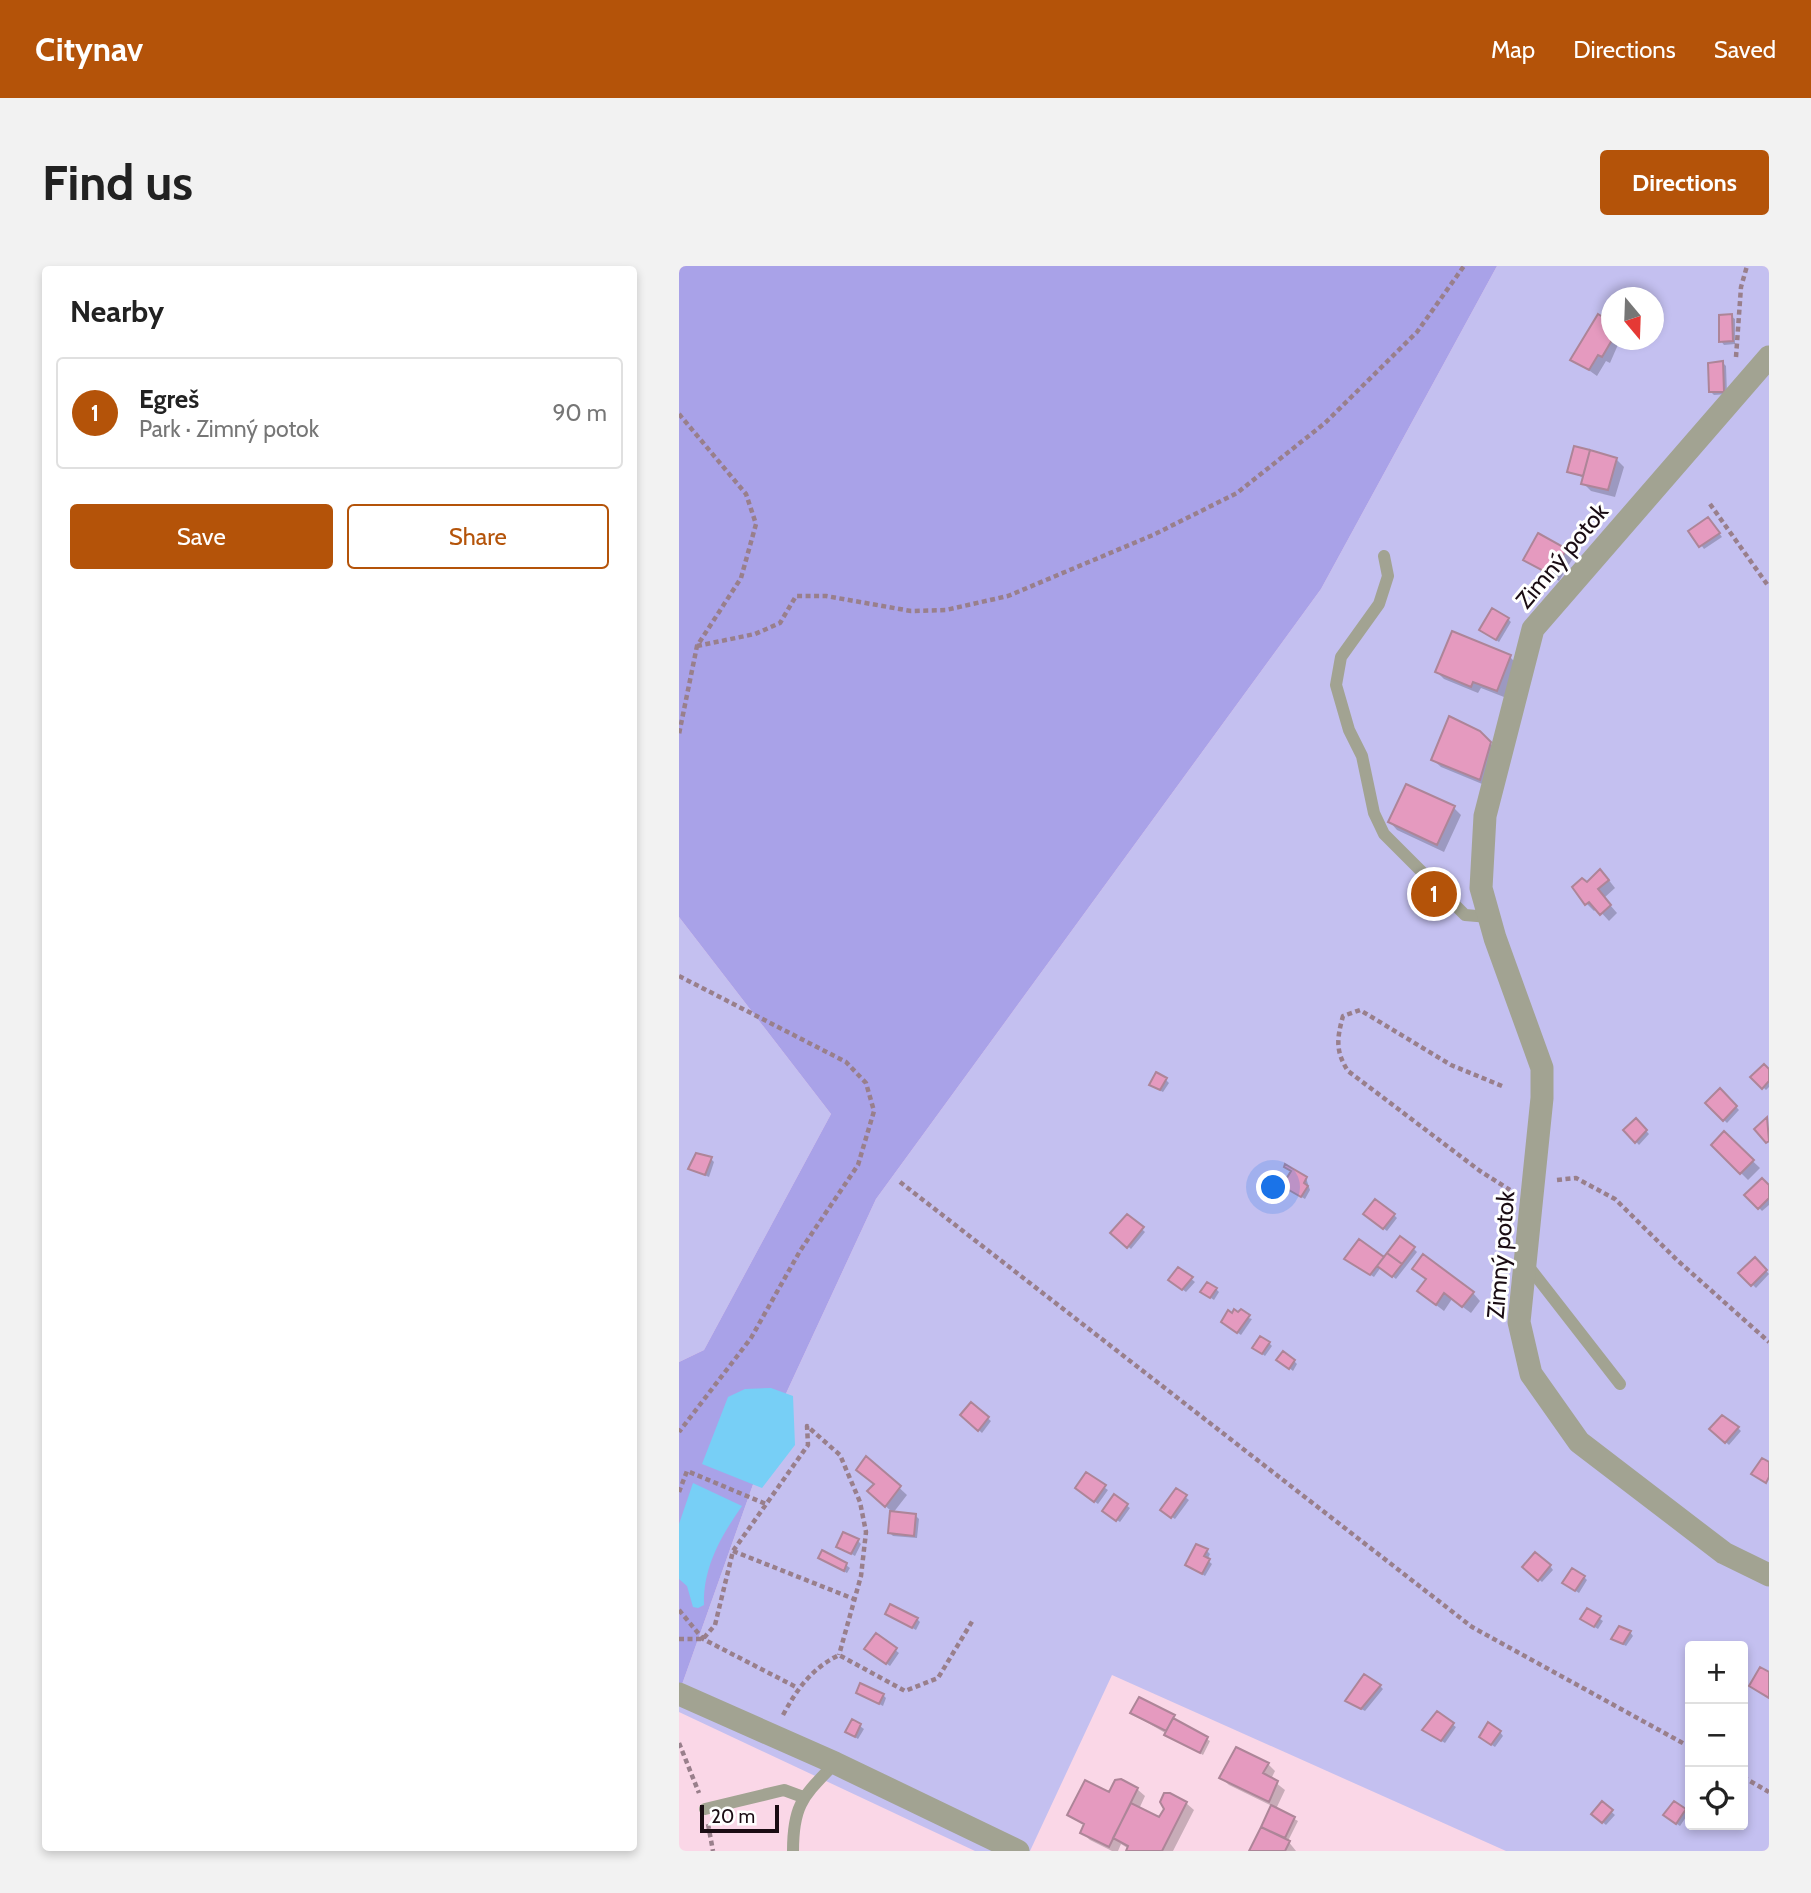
<!DOCTYPE html>
<html lang="en">
<head>
<meta charset="utf-8">
<style>
  :root { --surface:#fff; --page:#f2f2f2; --text:#222; --muted:#767676; --line:#e0e0e0; --accent:#b45309 }
  body { margin:0; font-family:Cabin,sans-serif; background:var(--page); color:var(--text) }
  .controls { position:absolute; right:21px; bottom:21px; display:grid; overflow:hidden; border-radius:7px; box-shadow:0 4px 10px #0003 }
  .controls button { width:63px; height:63px; display:grid; place-items:center; padding:0; border:0; border-bottom:2px solid var(--line); background:var(--surface); color:var(--text); font:35px sans-serif }
  .compass { position:absolute; left:922px; top:21px; width:63px; height:63px; border-radius:50%; background:var(--surface); box-shadow:0 4px 10px #0003; rotate:161deg }
  .scale { position:absolute; left:21px; bottom:18px; width:79px; box-sizing:border-box; padding-left:7px; border:4px solid #1a0c13; border-top:0; font-size:19px; line-height:24px; white-space:nowrap; color:#1a0c13; -webkit-text-stroke:5px #fff; paint-order:stroke }
  .you { position:absolute; left:595px; top:922px; width:24px; height:24px; margin:-18px; border:5px solid #fff; border-radius:50%; background:#1a73e8; box-shadow:0 0 0 10px #1a73e833 }
  .badge { display:grid; place-items:center; width:46px; height:46px; border-radius:50%; background:var(--accent); color:#fff; font-size:23px; font-weight:700 }
  .pin { position:absolute; translate:-50% -50%; border:4px solid #fff; box-shadow:0 2px 7px #0006 }
  .list { margin:0; padding:0; list-style:none }
  h2 { display:flex; justify-content:space-between; align-items:center; height:91px; margin:0; padding:0 28px; font-size:30px }
  h2 small { font-size:23px; font-weight:400; color:var(--muted) }
  .list li { display:grid; grid-template-columns:46px 1fr auto; gap:21px; align-items:center; box-sizing:border-box; height:112px; margin:0 14px 14px; padding:0 14px; border:2px solid var(--line); border-radius:7px }
  .list b { display:block; font-size:26px; white-space:nowrap }
  .list p { margin:0; font-size:23px; white-space:nowrap; color:var(--muted) }
  .list em { font-size:23px; font-style:normal; color:var(--muted) }
  .actions { display:flex; gap:14px; padding:21px 28px }
  .actions a { flex:1; padding:16px 0; border:2px solid var(--accent); border-radius:7px; text-align:center; font-size:24px; color:var(--accent) }
  .actions .main { background:var(--accent); color:#fff }
  .icon { flex:none; width:38px; height:38px; fill:none; stroke:currentColor; stroke-width:2; stroke-linecap:round; stroke-linejoin:round }
  .map { position:relative; flex:none; width:1090px; height:1585px; overflow:hidden; border-radius:7px }
  header { display:flex; align-items:center; gap:42px; box-sizing:border-box; height:98px; padding:0 35px; background:var(--accent); color:#fff }
  header strong { font-size:33px }
  nav { display:flex; gap:38px; margin-inline-start:auto; font-size:24px }
  .intro { display:flex; align-items:center; justify-content:space-between; box-sizing:border-box; height:168px; padding:0 42px }
  h1 { margin:0; font-size:49px }
  .button { padding:18px 32px; border-radius:7px; background:var(--accent); color:#fff; font-size:24px; font-weight:700 }
  main { display:flex; gap:42px; padding:0 42px }
  aside { flex:1; background:var(--surface); border-radius:7px; box-shadow:0 4px 10px #0003 }
  .map>svg:first-child { display:block }
  .green { fill:#c4c0f0; fill-rule:evenodd }
  .forest { fill:#a9a2e8 }
  .water { fill:#77cff6 }
  .shadow { fill:#0003 }
  .building { fill:#e59abf; stroke:#ad8598; stroke-width:2 }
  .lines { fill:none; stroke-linecap:round; stroke-linejoin:round }
  .path { stroke:#997f8b; stroke-width:4.5; stroke-dasharray:5 3.5; stroke-linecap:butt }
  .lane { stroke:#a2a392; stroke-width:12 }
  .street { stroke:#a2a392; stroke-width:23 }
  .labels { text-anchor:middle; stroke-width:6; stroke-linejoin:round; paint-order:stroke }
  .street-label { font-size:24px; fill:#1a0c13; stroke:#fff }
</style>
</head>
<body>
<header>
<strong>Citynav</strong>
<nav><a>Map</a><a>Directions</a><a>Saved</a></nav>
</header>
<div class="intro"><h1>Find us</h1><a class="button">Directions</a></div>
<main>
<aside>
<h2>Nearby<small></small></h2>
<ul class="list">
<li><span class="badge">1</span><div><b>Egreš</b><p>Park · Zimný potok</p></div><em>90 m</em></li>
</ul>
<div class="actions"><a class="main">Save</a><a>Share</a></div>
</aside>
<div class="map">
<svg width="1090" height="1585" viewBox="0 0 1090 1585">
  <rect width="100%" height="100%" fill="#fad7e7"/>
  <path class="green" d="M818,0h272v1585h-263l-394,-176 -82,176h-55l-296,-139v-19l104,-293 93,-201 445,-610zM932,32h42v42h-42zM1011,1380h53v179h-53z
    M0,651l152,197 -127,236 -25,12z"/>
  <path class="forest" d="M0,0h818l-176,323 -445,610 -93,201 -104,293v-331l25,-12 127,-236 -152,-197z"/>
  <path class="water" d="M92,1122l22,8 2,49 -33,43 -60,-24 26,-67 17,-8z
    M14,1217l49,23c-21,30 -39,61 -38,99l-6,3 -5,-1 -6,-21 -8,-7v-55z"/>
  <path class="shadow" d="M919,50l13,8v16h9l-10,23 -4,-2 -9,15 -24,-17z
    M1052,50l4,3v25l-11,1 -3,-4z
    M1044,97l3,3 1,28 -13,1 -3,-3z
    M896,182l41,11 8,8 -9,30 -24,-6 -8,-8 2,-5 -16,-6z
    M1032,256l11,15 -18,12 -13,-18z
    M887,285l7,7 -14,23 -34,-22z
    M829,353l3,3 -12,20 -18,-12z
    M831,391l7,7 -13,33 -23,-9 -3,5 -34,-14 -7,-7z
    M800,466l19,19 -11,35 -46,-19 -8,-7z
    M775,542l7,7 -17,37 -47,-22 -7,-8z
    M929,613l7,9 -11,10 13,15 -8,8 -12,-13 -3,3 -8,-8 1,-18z
    M1090,806v15l-3,3 -13,-13z
    M487,814l3,3 -6,9 -8,-4z
    M1041,824l19,20 -12,13 -20,-20z
    M957,854l13,14 -10,11 -14,-15z
    M1045,868l36,34 -12,12 -35,-35z
    M32,893l3,3 -5,15 -19,-8z
    M627,912l4,12 -5,9 -17,-10z
    M1090,921v18l-7,6 -15,-16z
    M715,949l3,3 -10,13 -19,-14z
    M448,950l18,16 -14,17 -18,-16z
    M735,983l3,3 -21,27 -15,-12 -7,10 -24,-15 35,-3z
    M1076,993l14,15 -13,14 -15,-15z
    M735,1002l59,25 7,8 -9,12 -19,-14 -8,12 -17,-13v-18z
    M500,1003l16,13 -9,10 -12,-9z
    M537,1023l3,3 -5,8 -12,-8z
    M550,1046l23,7 -11,16 -15,-10z
    M590,1077l3,3 -7,10 -8,-6z
    M615,1095l3,3 -4,7 -11,-9z
    M292,1138l20,17 -9,12 -20,-18z
    M1059,1162l3,3 -12,14 -18,-16z
    M188,1192l40,37 -14,18 23,3 3,3 -2,19 -24,-2 -3,-3 2,-21 -15,-14z
    M407,1209l22,15 -10,14 -18,-13z
    M436,1231l15,11 -10,14 -13,-8z
    M506,1231l4,3 -14,19 -9,-6z
    M179,1275l3,3 -6,12 -17,-10z
    M528,1285l3,3 -3,6 5,4 -7,12 -18,-11z
    M141,1292l26,7 4,3 -3,5z
    M871,1300l3,4 -11,12 -18,-15z
    M905,1311l3,3 -8,13 -11,-7z
    M909,1345l15,10 -5,8 -12,-7z
    M208,1348l30,5 3,3 -4,8z
    M951,1366l3,4 -7,10 -13,-7z
    M198,1370l22,17 -9,13 -20,-14z
    M701,1420l3,3 -18,22 -15,-8z
    M179,1427l25,2 3,3 -3,8z
    M758,1448l19,13 -11,16 -17,-10z
    M457,1450h38l2,5 34,20 -7,14z
    M174,1455l11,8 -6,10 -11,-7z
    M821,1466l3,4 -8,11 -11,-7z
    M589,1498l7,7 -4,8 14,11 -9,19 22,12 -10,20 8,10h-45l21,-45 -43,-21 -8,-7z
    M458,1523l8,7 -6,13 21,10 26,-16 8,7 -21,41h-45l1,-2 -8,-5 -3,7h-6l-22,-11 -8,-7 3,-7 -16,-11 41,-21z
    M923,1538l13,11 -9,10 -10,-8z
    M1006,1544l3,4 -8,12 -12,-8z"/>
  <path class="building" d="M919,48l13,8 -2,14 3,4 -10,17 -4,-2 -9,15 -19,-10z
    M1053,48l1,27 -14,1v-27z
    M1044,95l1,31h-15l-1,-29z
    M895,180l16,4 -7,26 -16,-4z
    M911,184l27,8 -9,32 -27,-6z
    M1029,251l12,16 -21,14 -11,-16z
    M859,267l29,16 -16,26 -28,-15z
    M813,342l17,10 -13,22 -17,-10z
    M773,365l59,24 -14,36 -24,-9 -2,5 -36,-15z
    M770,450l31,15 11,11 -11,38 -49,-20z
    M727,518l49,22 -18,39 -49,-23z
    M921,603l9,11 -11,9 13,16 -11,10 -11,-13 -4,3 -13,-18 10,-9 5,4z
    M1085,798l5,5v12l-7,8 -12,-12z
    M477,806l11,6 -7,12 -11,-5z
    M1041,822l17,18 -14,15 -18,-18z
    M1088,851l2,24 -3,2 -12,-14z
    M957,852l11,12 -12,13 -12,-13z
    M1045,865l30,29 -14,14 -29,-29z
    M17,887l16,4 -7,18 -17,-6z
    M606,898l22,13 -3,6 4,3 -7,11 -19,-11 9,-15 -7,-4z
    M1083,912l7,7v13l-11,11 -14,-14z
    M696,933l20,15 -12,15 -20,-15z
    M448,948l17,13 -17,21 -17,-15z
    M721,970l15,11 -13,17 -15,-11z
    M680,973l25,18 -14,18 -26,-16z
    M708,987l15,11 -10,13 -15,-11z
    M744,988l51,38 -12,15 -18,-14 -8,12 -19,-14 9,-12 -14,-10z
    M1076,991l12,13 -16,16 -13,-13z
    M499,1001l15,10 -11,13 -14,-10z
    M528,1016l10,6 -7,10 -10,-6z
    M555,1043l4,3 3,-3 9,6 -13,18 -16,-11 7,-12 4,3z
    M581,1070l10,6 -8,12 -10,-6z
    M604,1085l12,9 -6,9 -13,-9z
    M292,1136l18,15 -11,14 -18,-16z
    M1043,1149l17,12 -14,16 -16,-14z
    M187,1190l35,30 -16,21 -18,-16 7,-7 -18,-14z
    M1083,1192l7,4v15l-3,6 -15,-9z
    M407,1206l20,13 -12,17 -19,-14z
    M497,1222l11,7 -16,23 -11,-8z
    M435,1228l14,10 -12,17 -14,-10z
    M211,1245l26,3 -2,22 -26,-3z
    M164,1266l16,7 -8,15 -15,-7z
    M517,1278l12,5 -4,7 6,3 -8,15 -17,-9z
    M143,1284l25,13 -3,8 -26,-13z
    M856,1286l16,13 -13,16 -16,-14z
    M893,1302l13,8 -10,15 -13,-8z
    M211,1338l28,14 -6,10 -27,-14z
    M908,1342l14,8 -7,11 -14,-8z
    M940,1360l12,5 -8,13 -12,-5z
    M197,1367l21,15 -11,16 -22,-15z
    M1081,1401l9,5v26l-20,-12z
    M685,1408l17,11 -20,24 -16,-8z
    M181,1417l24,11 -5,10 -23,-11z
    M460,1431l36,18 -9,16 -36,-18z
    M758,1445l17,12 -13,18 -19,-11z
    M494,1452l35,19 -8,16 -36,-18z
    M173,1453l9,5 -6,13 -10,-5z
    M809,1456l13,9 -10,14 -12,-8z
    M557,1481l33,16 -6,10 15,8 -9,21 -50,-24z
    M442,1513l17,9 -29,59 -29,-14 4,-9 -17,-9 18,-35 24,12 6,-12z
    M485,1527h6l17,9 -25,49h-36l2,-5 -15,-8 18,-35 28,14 5,-8 -4,-7z
    M923,1535l11,9 -11,13 -11,-9z
    M995,1535l12,8 -10,15 -13,-9z
    M592,1539l24,12 -10,21 -24,-11z
    M582,1561l29,14 -5,10h-36z"/>
  <g class="lines">
    <path class="path" d="M1057,91l5,-70 6,-21
      M0,148l67,80 10,30 -15,54 -44,68 -18,88
      M1031,238l59,83
      M18,380l58,-12 25,-11 16,-27h30l85,15 35,-1 62,-14 145,-61 84,-42 88,-70 92,-91 47,-66
      M0,710l167,86 20,21 8,28 -16,54 -58,86 -49,87 -72,94
      M823,820l-51,-21 -91,-55 -17,6c-6,22 -8,35 5,55l132,100 30,19
      M878,914l19,-2 39,21 62,61 92,82
      M221,916l572,445 218,120
      M0,1226l8,-21 79,33
      M54,1285l121,48
      M0,1344l24,29 95,49
      M0,1373h24l12,-14 18,-74 75,-106 -1,-19 33,29 20,47 6,30 -5,44 -22,79
      M104,1449c14,-26 29,-47 56,-60l66,36 33,-13 35,-58
      M0,1477l20,50
      M1064,1511l26,15
      M29,1558l5,27"/>
    <path class="lane" d="M705,290l4,20 -9,28 -38,53 -5,28 13,45 13,26 12,57 10,21 81,81 24,2
      M846,996l95,122
      M26,1543l79,-19 19,7
      M114,1585c0,-48 11,-55 42,-88"/>
    <path class="street" d="M1090,91l-236,272 -48,187 -4,72 14,50 47,130v30l-23,224 12,52 48,68 145,111 45,22
      M0,1428l156,69 183,88"/>
  </g>
  <g class="labels">
    <g class="street-label">
      <text transform="translate(883 290) rotate(-50)" y="8">Zimný potok</text>
      <text transform="translate(822 989) rotate(-85)" y="8">Zimný potok</text>
    </g>
  </g>
</svg>
<div class="controls">
<button>+</button>
<button>−</button>
<button><svg class="icon" aria-label="locate" viewBox="0 0 24 24"><circle cx="12" cy="12" r="6"/><path d="M12 2v4M12 18v4M2 12h4M18 12h4"/></svg></button>
</div>
<svg class="compass" viewBox="-18 -18 36 36"><path d="M0-13l5 13h-10z" fill="#e53935"/><path d="M0 13l5-13h-10z" fill="#767676"/></svg>
<div class="scale">20 m</div>
<div class="you"></div>
<div class="pin badge" style="left:755px;top:628px">1</div>
</div>
</main>
</body>
</html>
